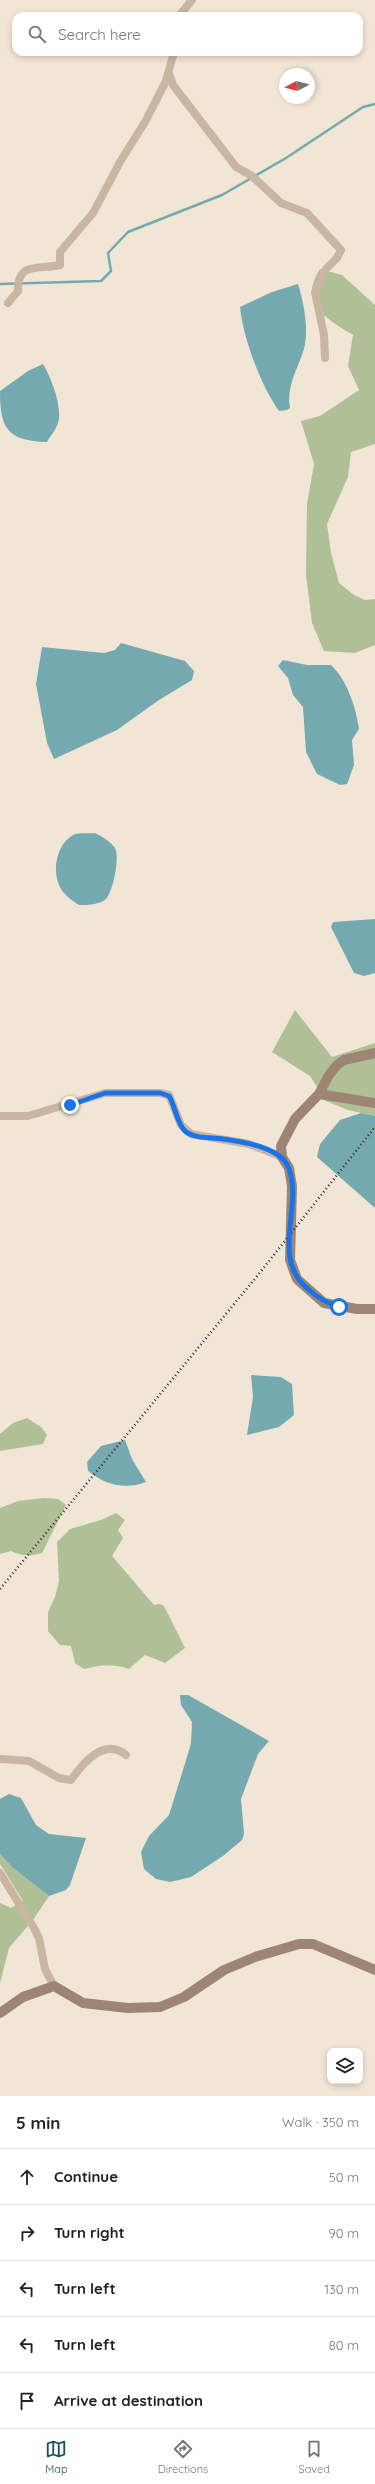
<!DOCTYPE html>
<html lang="en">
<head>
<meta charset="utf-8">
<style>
  :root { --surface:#fff; --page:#f2f2f2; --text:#202124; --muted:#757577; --line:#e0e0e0; --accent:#195056 }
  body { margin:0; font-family:Quicksand,sans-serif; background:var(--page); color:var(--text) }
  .controls { position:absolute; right:12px; bottom:12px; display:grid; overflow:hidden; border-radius:8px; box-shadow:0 2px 6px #0003 }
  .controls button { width:36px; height:36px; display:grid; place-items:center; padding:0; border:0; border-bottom:1px solid var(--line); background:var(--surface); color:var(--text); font:20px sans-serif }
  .compass { position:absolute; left:279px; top:68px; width:36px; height:36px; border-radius:50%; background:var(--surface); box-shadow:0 2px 6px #0003; rotate:263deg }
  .stop { position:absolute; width:12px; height:12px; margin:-9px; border:3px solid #1a73e8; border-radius:50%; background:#fff }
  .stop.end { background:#1a73e8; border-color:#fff; box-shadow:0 1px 4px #0008 }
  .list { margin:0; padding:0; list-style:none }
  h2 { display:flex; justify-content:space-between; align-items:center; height:52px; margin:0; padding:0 16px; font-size:17px }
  h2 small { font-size:13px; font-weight:400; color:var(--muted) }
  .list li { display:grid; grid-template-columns:26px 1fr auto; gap:12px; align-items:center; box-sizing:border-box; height:56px; padding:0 16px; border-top:1px solid var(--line) }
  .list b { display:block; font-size:15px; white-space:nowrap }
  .list em { font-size:13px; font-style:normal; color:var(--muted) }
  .icon { flex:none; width:22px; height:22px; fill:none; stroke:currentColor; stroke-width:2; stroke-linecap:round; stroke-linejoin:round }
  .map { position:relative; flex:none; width:375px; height:2096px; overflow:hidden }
  .search { position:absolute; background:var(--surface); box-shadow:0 2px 6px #0003; left:12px; right:12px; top:12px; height:44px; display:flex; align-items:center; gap:10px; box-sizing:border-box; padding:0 14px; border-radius:12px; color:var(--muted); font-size:15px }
  .sheet { height:332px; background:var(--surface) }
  nav { display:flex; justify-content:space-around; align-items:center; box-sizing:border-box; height:56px; border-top:1px solid var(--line); background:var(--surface); font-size:11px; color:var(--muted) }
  nav a { display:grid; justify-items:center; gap:2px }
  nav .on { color:var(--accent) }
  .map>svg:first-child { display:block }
  .green { fill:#b0c096 }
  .water { fill:#74aaaf }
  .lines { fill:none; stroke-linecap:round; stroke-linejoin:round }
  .stream { stroke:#74aaaf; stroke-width:2.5 }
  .street { stroke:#c9b5a2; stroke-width:8 }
  .secondary { stroke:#9d8473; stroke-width:10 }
  .rail { stroke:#342a25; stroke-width:2.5; stroke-dasharray:1 3; stroke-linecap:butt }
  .route { stroke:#1a73e8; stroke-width:5 }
</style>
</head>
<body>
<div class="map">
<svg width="375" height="2096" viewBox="0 0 375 2096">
  <rect width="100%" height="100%" fill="#f1e5d6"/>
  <path class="green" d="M320,269l22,6 33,30v139l-24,8 -3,25 -21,47 4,29 8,30 15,12 11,5 10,-1v46l-20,8 -31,-2 -12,-28 -6,-49 1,-70 7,-40 -13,-43 19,-5 39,-26 -11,-24 5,-31c-27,-16 -55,-32 -33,-66z
    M295,1010l37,47 43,-14v73l-27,-6 -22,-9 -16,-25 -38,-24z
    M27,1418l14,9 6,8 -4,9 -43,7v-17l13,-11z
    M44,1498l14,1 8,6 -24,48c-12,4 -20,3 -31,-2l-11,3v-46l18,-7z
    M116,1513l9,7 -7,10 5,8 -11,18 42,49 6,-1 4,2 21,42 -20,15 -20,-8 -16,14c-17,-6 -28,-4 -45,0l-9,-6 -4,-17 -11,-1 -12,-14v-19l7,-15 4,-16 -2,-39 13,-13 31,-9z
    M0,1854l13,14 36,28 -16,24 -24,28 -9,35v-80l11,5 12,-7 -23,-37z"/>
  <path class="water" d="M298,284c6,19 11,46 6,65 -6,20 -18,36 -14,59l-3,2 -8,1c-18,-25 -36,-73 -39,-104l32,-15z
    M43,364c8,13 20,44 15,59 -2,7 -8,13 -11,19 -40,-1 -47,-14 -47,-51l28,-20z
    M121,643l64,18 9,10 -2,9 -33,20 -42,30 -63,29 -7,-16 -11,-59 6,-37 62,6 11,-3z
    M283,660l24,5h24c16,15 25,42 28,64l-7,11 2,25 -7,19 -7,1 -23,-11 -11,-22 -3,-45 -10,-12 -5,-17 -10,-12z
    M95,833c8,4 15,8 20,15 5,9 -2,44 -9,51 -7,6 -19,6 -27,6 -5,-3 -11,-7 -15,-12 -14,-16 -9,-48 9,-58 6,-3 16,-1 22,-2z
    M375,919v54l-11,3 -10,-3 -23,-46 2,-5z
    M361,1113l14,3v92l-58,-51 3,-13 20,-24z
    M251,1375l30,2 11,7 2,31 -15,12 -32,8 6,-38z
    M125,1440l7,19 14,23c-21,8 -41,3 -58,-11l-1,-9 14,-16z
    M180,1695h8l81,46 -11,13 -17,45 3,35 -2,6 -19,16 -32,21 -21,5 -14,-3 -12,-10 -3,-17 8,-16 20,-21 22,-71 1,-22 -11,-17z
    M9,1794l12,4 15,27 13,9 37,4 -16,47 -4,5 -17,6 -36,-28 -13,-14v-55z"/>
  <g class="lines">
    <path class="stream" d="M0,284l101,-3 10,-10 -3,-18 20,-21 94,-37 64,-37 77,-51 12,-3"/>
    <path class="street" d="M179,16l13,-16
      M169,73l4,12 63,82 16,9 29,27 26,10 34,37 -4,8 -11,11 -11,23 9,43 1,23
      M8,303l10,-12c-1,-30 21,-21 42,-26v-13l33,-39 27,-51 25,-40 21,-41 8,-29
      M0,1116h28l77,-23h55l9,2 12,30 10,9 58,10 33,13
      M0,1759l29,2 30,17 12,2c12,-17 33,-43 55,-25
      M0,1873l34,55 5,10 6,31 9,17"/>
    <path class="secondary" d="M375,1053l-31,7 -7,5 -8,10 -10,19 -24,25 -14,27 1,11 7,11 3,18 -2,74 7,19 27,24 33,6h18
      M319,1094l56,9
      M0,2013l23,-16 31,-11 29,17 45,5 32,-1 24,-10 40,-27 31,-13 44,-13h14l62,26"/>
    <path class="rail" d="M0,1589l258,-314 117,-148"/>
  </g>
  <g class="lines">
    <path class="route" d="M70,1105l35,-12h55l9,3c6,9 8,28 16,35 9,8 27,6 38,8 20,3 59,8 66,30 14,39 -19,89 19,120 10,9 18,14 31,18"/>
  </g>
</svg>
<div class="controls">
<button><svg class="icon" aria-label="layers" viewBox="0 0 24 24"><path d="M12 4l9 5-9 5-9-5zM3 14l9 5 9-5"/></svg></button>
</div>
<svg class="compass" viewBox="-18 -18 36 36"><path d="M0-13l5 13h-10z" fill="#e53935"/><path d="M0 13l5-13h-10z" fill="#757577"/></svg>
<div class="stop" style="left:339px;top:1307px"></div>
<div class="stop end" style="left:70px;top:1105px"></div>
<div class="search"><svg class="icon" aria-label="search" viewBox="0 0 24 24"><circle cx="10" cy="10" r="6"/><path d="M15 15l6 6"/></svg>Search here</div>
</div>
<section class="sheet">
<h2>5 min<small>Walk · 350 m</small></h2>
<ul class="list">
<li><svg class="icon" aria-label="ahead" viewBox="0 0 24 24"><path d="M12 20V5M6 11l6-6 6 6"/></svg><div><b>Continue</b></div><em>50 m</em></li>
<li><svg class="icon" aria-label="right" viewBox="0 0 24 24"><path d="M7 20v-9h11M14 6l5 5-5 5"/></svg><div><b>Turn right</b></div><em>90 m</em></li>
<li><svg class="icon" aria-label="left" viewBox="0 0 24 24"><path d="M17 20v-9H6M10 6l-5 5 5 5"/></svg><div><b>Turn left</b></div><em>130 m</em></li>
<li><svg class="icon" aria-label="left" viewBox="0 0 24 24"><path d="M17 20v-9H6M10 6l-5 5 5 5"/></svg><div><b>Turn left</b></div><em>80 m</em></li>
<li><svg class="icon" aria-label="arrive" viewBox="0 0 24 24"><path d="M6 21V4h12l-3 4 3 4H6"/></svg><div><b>Arrive at destination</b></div></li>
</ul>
</section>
<nav>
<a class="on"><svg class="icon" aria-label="map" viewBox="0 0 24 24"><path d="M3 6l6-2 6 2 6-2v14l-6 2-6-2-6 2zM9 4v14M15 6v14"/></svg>Map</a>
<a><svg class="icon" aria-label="directions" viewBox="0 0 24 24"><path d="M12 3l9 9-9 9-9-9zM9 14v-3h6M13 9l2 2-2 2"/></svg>Directions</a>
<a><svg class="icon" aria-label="saved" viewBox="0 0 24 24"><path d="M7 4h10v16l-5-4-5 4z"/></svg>Saved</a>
</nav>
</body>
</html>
